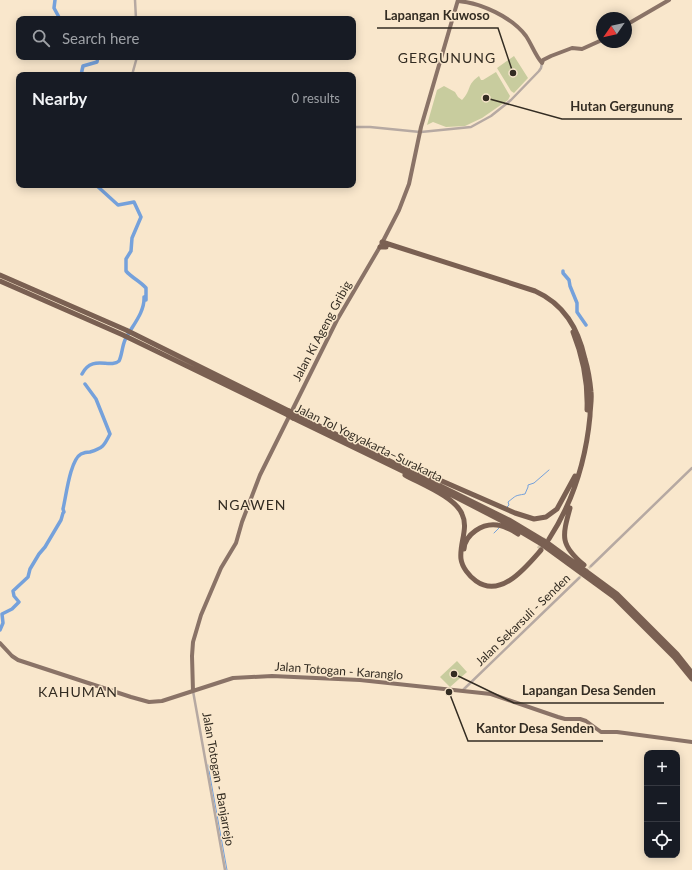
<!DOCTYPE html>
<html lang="en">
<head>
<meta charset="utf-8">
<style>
  :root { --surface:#171b24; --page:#20242c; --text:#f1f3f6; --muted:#9ea1a6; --line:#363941 }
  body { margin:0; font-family:Lato,sans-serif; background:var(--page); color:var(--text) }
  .controls { position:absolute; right:12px; bottom:12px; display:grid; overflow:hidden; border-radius:8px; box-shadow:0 2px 10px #0003 }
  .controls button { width:36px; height:36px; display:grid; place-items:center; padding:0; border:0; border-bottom:1px solid var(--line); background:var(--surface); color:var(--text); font:20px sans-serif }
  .compass { position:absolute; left:596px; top:12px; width:36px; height:36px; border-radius:50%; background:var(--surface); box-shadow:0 2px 10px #0003; rotate:236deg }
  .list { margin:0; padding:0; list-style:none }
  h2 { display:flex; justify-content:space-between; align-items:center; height:52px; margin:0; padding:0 16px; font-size:17px }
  h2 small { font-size:13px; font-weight:400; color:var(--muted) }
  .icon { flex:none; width:22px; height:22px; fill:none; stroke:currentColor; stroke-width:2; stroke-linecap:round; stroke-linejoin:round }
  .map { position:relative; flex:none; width:692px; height:870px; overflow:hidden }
  .search { position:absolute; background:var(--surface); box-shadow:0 2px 10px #0003; left:16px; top:16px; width:340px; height:44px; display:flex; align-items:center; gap:10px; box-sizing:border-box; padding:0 14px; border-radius:8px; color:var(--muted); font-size:15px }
  .panel { position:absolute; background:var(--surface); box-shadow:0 2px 10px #0003; left:16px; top:72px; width:340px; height:116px; border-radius:8px }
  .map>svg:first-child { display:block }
  .green { fill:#c8cc9e }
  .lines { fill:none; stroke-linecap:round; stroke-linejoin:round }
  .stream { stroke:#75a1db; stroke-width:1 }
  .river { stroke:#75a1db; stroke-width:3.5 }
  .minor-tunnel { stroke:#d1c2aa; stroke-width:2.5; stroke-dasharray:2.5 1; stroke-linecap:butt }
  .highway-tunnel { stroke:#d1c2aa; stroke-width:5; stroke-dasharray:5 2.5; stroke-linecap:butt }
  .minor { stroke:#b6a9a2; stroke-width:2.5 }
  .major { stroke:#8a7367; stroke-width:4 }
  .highway { stroke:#7a6052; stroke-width:5 }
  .highway-bridge { stroke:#7a6052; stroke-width:5 }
  .labels { text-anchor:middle; stroke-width:3; stroke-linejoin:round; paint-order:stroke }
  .street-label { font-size:12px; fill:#332c22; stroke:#f9e7cc }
  .quarter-label { font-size:14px; letter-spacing:1px; fill:#332c22; stroke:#f9e7cc }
  .leader { fill:none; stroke:#332c22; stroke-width:1.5 }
  .callout-dot { fill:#332c22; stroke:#f9e7cc; stroke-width:1.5 }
  .callout-label { font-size:13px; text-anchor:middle; font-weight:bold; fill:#332c22; stroke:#f9e7cc; stroke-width:3; stroke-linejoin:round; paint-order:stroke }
</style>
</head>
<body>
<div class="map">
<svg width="692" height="870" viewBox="0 0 692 870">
  <rect width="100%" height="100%" fill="#f9e7cc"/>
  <path class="green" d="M514,56l14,22 -14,15 -3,-2 -14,-23z
    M496,72l14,24 -2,4 -26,18 -17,8 -19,1 -13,-5 -6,3 10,-35 7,-4 11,6 3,5 4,3c10,-10 4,-15 17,-24l2,4h2z
    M457,661l10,11 -17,15 -10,-10z"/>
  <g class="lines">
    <path class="stream" d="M507,507l2,-2 -1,-3c9,-7 6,-6 17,-8l3,-7v-2l6,-2 15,-13
      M494,533l5,-5
      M208,765l19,105"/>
    <path class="river" d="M55,0l-1,8 6,11
      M81,75l2,-9 14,-4 1,-5
      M96,185l22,20 16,-3 7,15 -9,21 -1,13 -5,8v12c6,7 14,10 20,17v12
      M563,271v2l6,7 1,6 7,17v9l9,13
      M82,374c10,-20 28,-5 37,-13 3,-6 3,-14 6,-21 6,-13 20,-27 19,-43
      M0,630l3,-7 -1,-9 10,-5 7,-7 -5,-6 -1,-5 15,-14 2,-8 9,-15 6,-7 16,-27 2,-7 1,-1 -1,-3c3,-12 7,-49 18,-55 2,-1 6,-2 9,-2 13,-4 14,-6 20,-18l-14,-35 -11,-15"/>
    <path class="minor-tunnel" d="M579,578l12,-12"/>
    <path class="highway-tunnel" d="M539,549l8,-12"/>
    <path class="minor" d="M135,0l1,19
      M132,75l5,-18
      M353,127h17l50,5
      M421,132l50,-5 20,-11 20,-16 28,-29 2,-3 1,-5
      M591,566l101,-98
      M463,690l116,-112
      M193,691l32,179"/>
    <path class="major" d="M458,1c23,2 54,16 68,35 6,9 9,19 16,27l1,-3 8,-4 21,-8 10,1 20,-9
      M626,25l43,-25
      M0,643l12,13 6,4 113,37 18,5 13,-1 71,-23 39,-2 88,4 131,14 67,23 7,2h15l6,2 15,11h16l75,10
      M193,691l-1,-35 1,-14 8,-27 20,-47 15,-25 6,-21 18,-47 77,-155 44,-75 18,-35 10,-26 12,-57 37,-127"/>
    <path class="highway" d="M382,242l153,49c29,13 43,37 50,68 3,10 5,22 6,33 1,8 -1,16 -1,24 -4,43 -17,86 -41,123
      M380,247h6
      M0,275l126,55 163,81
      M0,281l123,54 165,80
      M573,332c10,25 15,52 14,78
      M295,414l214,106 40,24 68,50 60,60 15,19
      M293,418l155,75 60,31 32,19 74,54 60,60 18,22
      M419,471l96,42 19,6 12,-2 11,-8 18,-33
      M405,475c16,9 50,22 57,39 7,14 -3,30 -1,45 1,8 8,17 15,22 25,18 50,-14 65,-31
      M570,508c-8,29 -10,37 14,57
      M464,549c1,-15 19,-26 33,-24 8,1 15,5 21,9"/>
    <path class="highway-bridge" d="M289,411l6,3
      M288,415l5,3"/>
  </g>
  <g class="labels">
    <g class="street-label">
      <text transform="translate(322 331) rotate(-62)" y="4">Jalan Ki Ageng Gribig</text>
      <text transform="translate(369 443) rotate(26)" y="4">Jalan Tol Yogyakarta–Surakarta</text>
      <text transform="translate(523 620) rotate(-44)" y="4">Jalan Sekarsuli - Senden</text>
      <text transform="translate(339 671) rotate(4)" y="4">Jalan Totogan - Karanglo</text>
      <text transform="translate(218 779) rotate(80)" y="4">Jalan Totogan - Banjarrejo</text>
    </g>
    <g class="quarter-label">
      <text x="447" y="63">GERGUNUNG</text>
      <text x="252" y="510">NGAWEN</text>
      <text x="78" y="697">KAHUMAN</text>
    </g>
  </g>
  <path class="leader" d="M513 73L498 28H377M486 98L562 119H682M454 674L514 703H664M449 692L468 741H603"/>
  <g class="callout-dot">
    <circle cx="513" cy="73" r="4"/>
    <circle cx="486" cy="98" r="4"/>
    <circle cx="454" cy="674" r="4"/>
    <circle cx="449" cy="692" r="4"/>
  </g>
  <g class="callout-label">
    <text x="437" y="20">Lapangan Kuwoso</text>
    <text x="622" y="111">Hutan Gergunung</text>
    <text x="589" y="695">Lapangan Desa Senden</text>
    <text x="535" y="733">Kantor Desa Senden</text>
  </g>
</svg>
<div class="controls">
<button>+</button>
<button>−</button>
<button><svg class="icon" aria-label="locate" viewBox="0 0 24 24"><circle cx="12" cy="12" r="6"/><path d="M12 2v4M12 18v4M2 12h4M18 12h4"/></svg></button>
</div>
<svg class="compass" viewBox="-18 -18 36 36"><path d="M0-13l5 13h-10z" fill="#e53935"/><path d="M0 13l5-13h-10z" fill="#9ea1a6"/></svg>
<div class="search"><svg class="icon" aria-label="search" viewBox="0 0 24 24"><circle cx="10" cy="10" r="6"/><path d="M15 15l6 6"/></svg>Search here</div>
<section class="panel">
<h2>Nearby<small>0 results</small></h2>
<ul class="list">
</ul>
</section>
</div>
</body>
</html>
